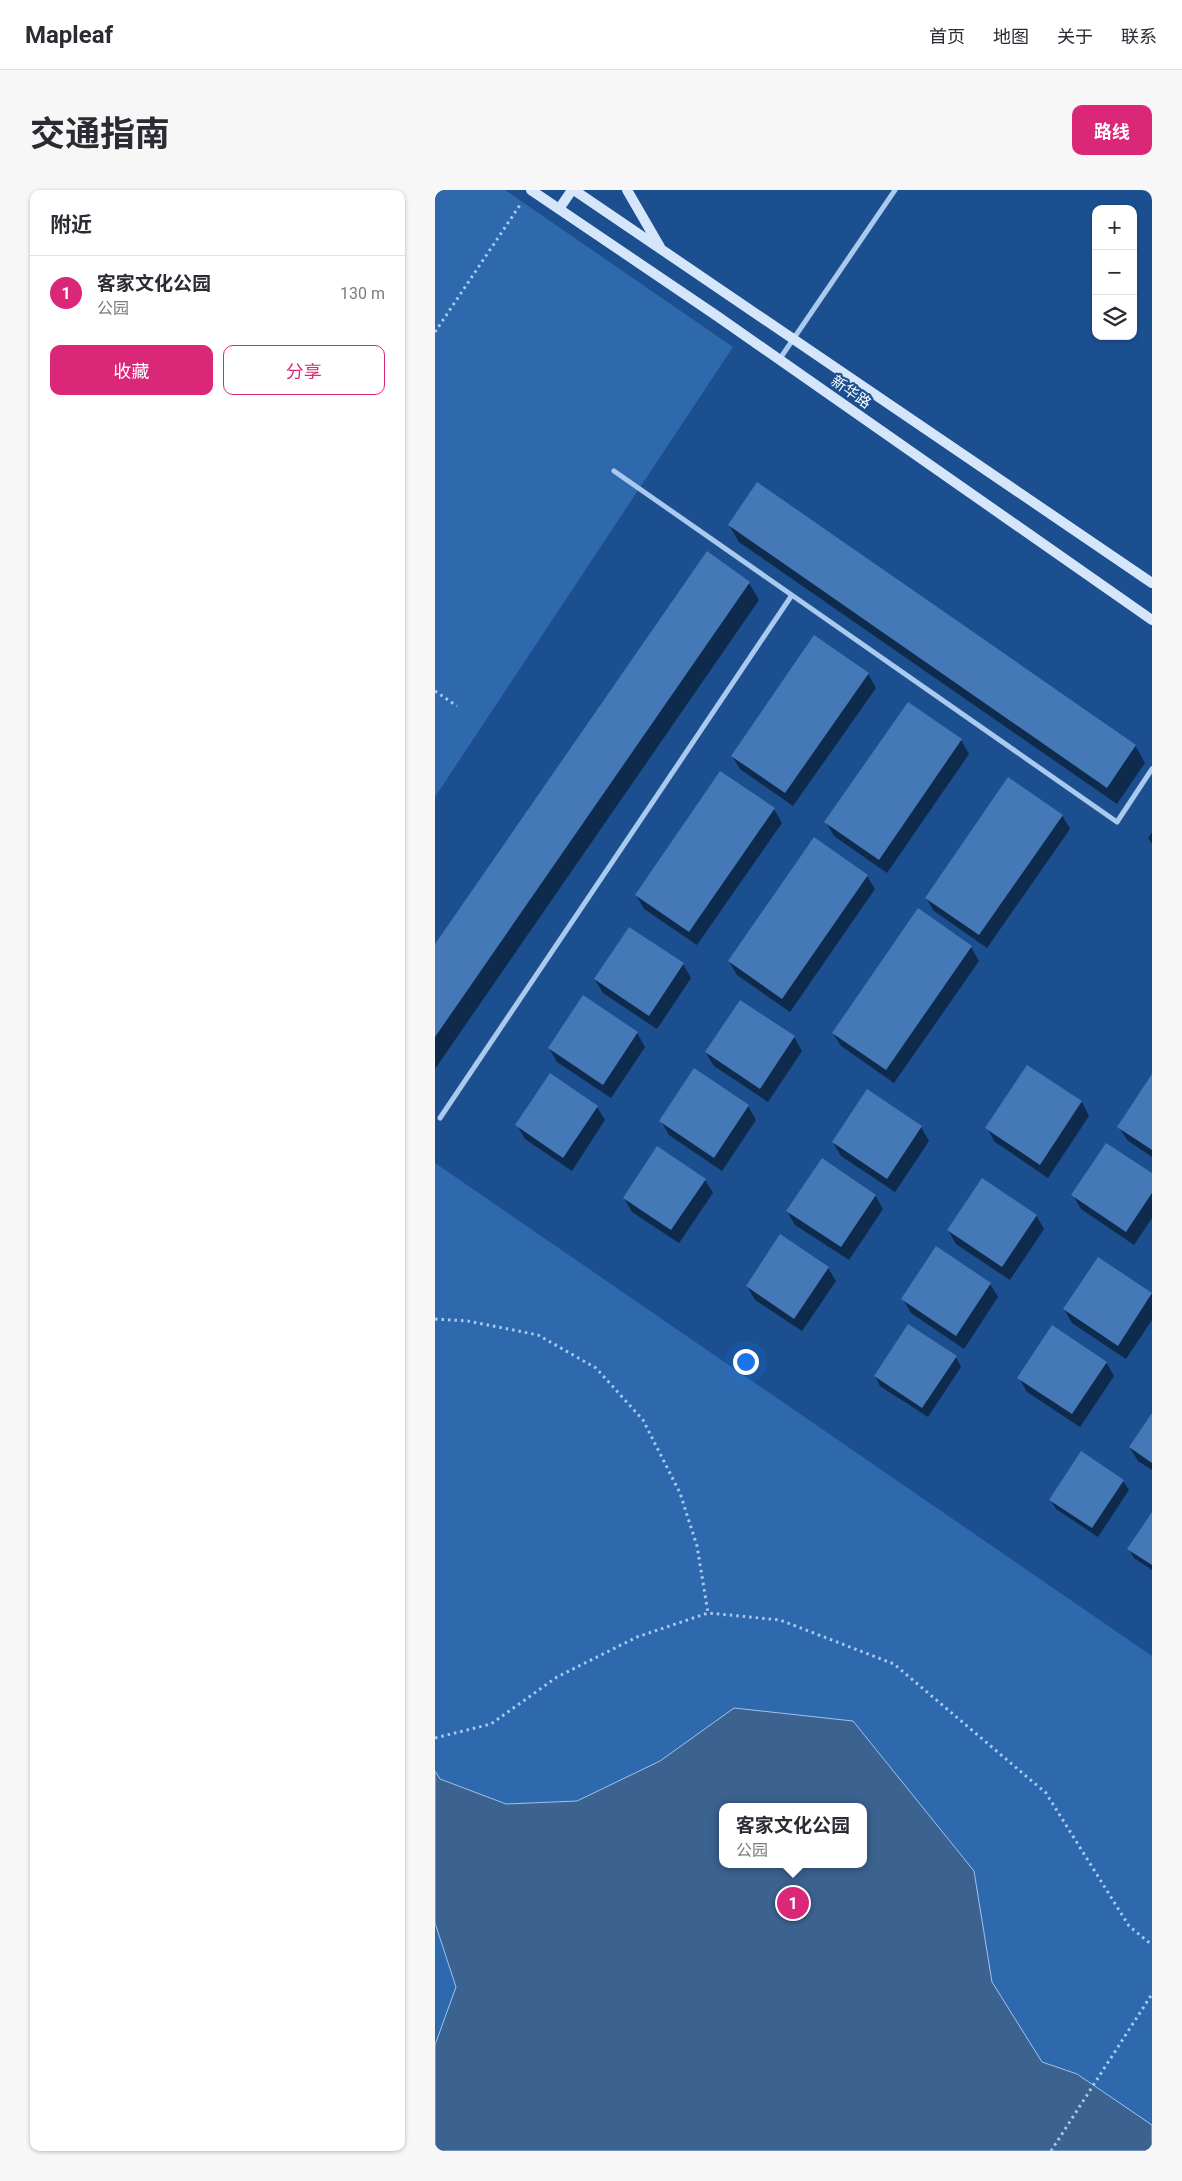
<!DOCTYPE html>
<html lang="zh">
<head>
<meta charset="utf-8">
<style>
  :root { --surface:#fff; --page:#f7f7f7; --text:#2b2b33; --muted:#7c7c81; --line:#e1e1e2; --accent:#db2777 }
  body { margin:0; font-family:Roboto,"Noto Sans SC",sans-serif; background:var(--page); color:var(--text) }
  .controls { position:absolute; right:15px; top:15px; display:grid; overflow:hidden; border-radius:10px; box-shadow:0 1px 4px #0004 }
  .controls button { width:45px; height:45px; display:grid; place-items:center; padding:0; border:0; border-bottom:1px solid var(--line); background:var(--surface); color:var(--text); font:25px sans-serif }
  .you { position:absolute; left:310px; top:1171px; width:18px; height:18px; margin:-12px; border:4px solid #fff; border-radius:50%; background:#1a73e8; box-shadow:0 0 0 8px #1a73e833 }
  .badge { display:grid; place-items:center; width:32px; height:32px; border-radius:50%; background:var(--accent); color:#fff; font-size:16px; font-weight:700 }
  .pin { position:absolute; translate:-50% -50%; border:2px solid #fff; box-shadow:0 1px 5px #0006 }
  .popup { position:absolute; left:284px; top:1613px; width:148px; height:65px; box-sizing:border-box; display:grid; place-content:center; border-radius:10px; background:var(--surface); filter:drop-shadow(0 1px 4px #0005); font-size:16px; white-space:nowrap; color:var(--muted) }
  .popup b { font-size:19px; color:var(--text) }
  .popup::after { content:''; position:absolute; left:50%; top:100%; margin-left:-10px; border:10px solid transparent; border-top-color:var(--surface) }
  .list { margin:0; padding:0; list-style:none }
  h2 { display:flex; justify-content:space-between; align-items:center; height:65px; margin:0; padding:0 20px; font-size:21px }
  h2 small { font-size:16px; font-weight:400; color:var(--muted) }
  .list li { display:grid; grid-template-columns:32px 1fr auto; gap:15px; align-items:center; box-sizing:border-box; height:75px; padding:0 20px; border-top:1px solid var(--line) }
  .list b { display:block; font-size:19px; white-space:nowrap }
  .list p { margin:0; font-size:16px; white-space:nowrap; color:var(--muted) }
  .list em { font-size:16px; font-style:normal; color:var(--muted) }
  .actions { display:flex; gap:10px; padding:15px 20px }
  .actions a { flex:1; padding:11px 0; border:1px solid var(--accent); border-radius:10px; text-align:center; font-size:18px; color:var(--accent) }
  .actions .main { background:var(--accent); color:#fff }
  .icon { flex:none; width:28px; height:28px; fill:none; stroke:currentColor; stroke-width:2; stroke-linecap:round; stroke-linejoin:round }
  .map { position:relative; flex:none; width:717px; height:1961px; overflow:hidden; border-radius:10px }
  header { display:flex; align-items:center; gap:30px; box-sizing:border-box; height:70px; padding:0 25px; background:var(--surface); border-bottom:1px solid var(--line) }
  header strong { font-size:24px }
  nav { display:flex; gap:28px; margin-inline-start:auto; font-size:18px }
  .intro { display:flex; align-items:center; justify-content:space-between; box-sizing:border-box; height:120px; padding:0 30px }
  h1 { margin:0; font-size:35px }
  .button { padding:12px 22px; border-radius:10px; background:var(--accent); color:#fff; font-size:18px; font-weight:700 }
  main { display:flex; gap:30px; padding:0 30px }
  aside { flex:1; background:var(--surface); border-radius:10px; box-shadow:0 1px 4px #0004 }
  .map>svg:first-child { display:block }
  .green { fill:#2e69ad; fill-rule:evenodd }
  .water { fill:#3c6290; stroke:#9cc4f0; fill-rule:evenodd }
  .shadow { fill:#0007 }
  .building { fill:#4478b7 }
  .lines { fill:none; stroke-linecap:round; stroke-linejoin:round }
  .path { stroke:#a9c9ee; stroke-width:3; stroke-dasharray:2.5 4; stroke-linecap:butt }
  .street { stroke:#a9c9ee; stroke-width:5 }
  .secondary { stroke:#d6e6fa; stroke-width:10 }
  .labels { text-anchor:middle; stroke-width:4.5; stroke-linejoin:round; paint-order:stroke }
  .street-label { font-size:15px; fill:#fff; stroke:#1b4f8f }
</style>
</head>
<body>
<header>
<strong>Mapleaf</strong>
<nav><a>首页</a><a>地图</a><a>关于</a><a>联系</a></nav>
</header>
<div class="intro"><h1>交通指南</h1><a class="button">路线</a></div>
<main>
<aside>
<h2>附近<small></small></h2>
<ul class="list">
<li><span class="badge">1</span><div><b>客家文化公园</b><p>公园</p></div><em>130 m</em></li>
</ul>
<div class="actions"><a class="main">收藏</a><a>分享</a></div>
</aside>
<div class="map">
<svg width="717" height="1961" viewBox="0 0 717 1961">
  <rect width="100%" height="100%" fill="#1b4f8f"/>
  <path class="green" d="M0,0h70l228,157 -298,450z
    M0,973l717,493v495h-717zM288,1617h140v57h-140z"/>
  <path class="water" d="M299,1518l119,13 121,150 18,111 50,80 35,12 75,51v26h-717v-106l21,-58 -21,-64v-152l5,8 66,25 71,-3 83,-40zM288,1617h140v57h-140z"/>
  <path class="shadow" d="M294,335l406,220 10,18 -28,41 -378,-262z
    M314,393l10,17 -324,469v-122z
    M433,484l8,14 -83,118 -53,-37 -8,-13z
    M473,513l53,37 8,14 -82,119 -53,-37 -8,-14z
    M339,619l8,14 -85,122 -53,-36 -8,-14z
    M627,625l8,14 -83,119 -53,-37 -8,-13z
    M717,642v12l-4,-6z
    M432,686l8,13 -85,123 -53,-37 -8,-14z
    M536,757l8,14 -85,122 -53,-37 -8,-13z
    M248,774l8,14 -34,51 -54,-36 -8,-13z
    M202,843l8,14 -34,51 -54,-36 -8,-14z
    M359,847l8,14 -34,51 -54,-36 -8,-13z
    M593,876l54,36 7,14 -41,62 -53,-36 -8,-14z
    M717,886v81l-25,-17 -8,-13z
    M313,916l8,14 -34,51 -53,-36 -8,-14z
    M162,917l8,13 -33,51 -47,-32 -8,-14z
    M486,937l8,14 -34,51 -54,-36 -8,-14z
    M717,984v44l-18,27 -53,-36 -8,-14z
    M270,990l8,13 -34,50 -47,-31 -8,-14z
    M440,1005l8,14 -34,51 -54,-35 -8,-14z
    M601,1025l8,14 -34,51 -54,-36 -8,-14z
    M663,1068l54,36v26l-26,39 -54,-36 -8,-14z
    M393,1078l8,13 -34,50 -47,-31 -8,-14z
    M555,1094l8,13 -34,52 -53,-36 -8,-14z
    M521,1167l5,10 -33,50 -48,-31 -5,-10z
    M671,1172l8,14 -34,51 -53,-35 -8,-14z
    M717,1225v55l-14,-9 -8,-13z
    M688,1291l6,9 -31,47 -42,-28 -6,-9z
    M717,1324v56l-18,-12 -5,-9z"/>
  <path class="building" d="M322,292l379,263 -29,43 -379,-263z
    M272,361l43,31 -315,455v-93z
    M379,445l55,38 -84,120 -54,-37z
    M473,512l54,37 -83,121 -55,-38z
    M285,581l55,37 -86,124 -54,-37z
    M573,587l55,38 -84,120 -54,-37z
    M379,647l54,38 -86,124 -54,-38z
    M483,718l54,38 -86,124 -54,-37z
    M194,737l55,36 -35,53 -55,-37z
    M148,805l55,37 -35,53 -55,-37z
    M305,810l55,36 -35,53 -55,-37z
    M592,875l55,36 -42,64 -55,-37z
    M259,878l55,37 -35,53 -55,-37z
    M115,883l48,33 -35,52 -48,-33z
    M717,884v76l-35,-23z
    M432,899l55,37 -35,53 -55,-37z
    M671,953l46,30v20l-26,39 -55,-37z
    M222,956l49,33 -35,51 -48,-32z
    M387,968l54,37 -35,52 -55,-36z
    M547,988l55,37 -35,52 -55,-37z
    M345,1044l49,33 -35,52 -48,-33z
    M501,1056l55,37 -35,53 -55,-37z
    M663,1067l54,36 -34,53 -55,-37z
    M473,1134l49,32 -35,52 -48,-32z
    M617,1135l55,37 -35,52 -55,-36z
    M717,1223v50l-23,-16z
    M646,1261l43,29 -32,48 -43,-28z
    M717,1322v53l-25,-16z"/>
  <g class="lines">
    <path class="path" d="M0,142l85,-127
      M0,501l22,15
      M0,1129l33,2 70,14 58,33 47,52 37,73 17,53 11,67
      M0,1548l56,-14 66,-47 80,-40 71,-24 72,7 114,44 152,129 83,133 23,19
      M616,1961l101,-157"/>
    <path class="street" d="M344,170l116,-170
      M179,281l503,351 35,-53
      M5,928l352,-523"/>
    <path class="secondary" d="M96,0l186,126 435,304
      M139,0l578,393
      M192,0l33,57
      M124,19l13,-19"/>
  </g>
  <g class="labels">
    <g class="street-label">
      <text transform="translate(416 202) rotate(35)" y="5">新华路</text>
    </g>
  </g>
</svg>
<div class="controls">
<button>+</button>
<button>−</button>
<button><svg class="icon" aria-label="layers" viewBox="0 0 24 24"><path d="M12 4l9 5-9 5-9-5zM3 14l9 5 9-5"/></svg></button>
</div>
<div class="you"></div>
<div class="pin badge" style="left:358px;top:1713px">1</div>
<div class="popup"><b>客家文化公园</b>公园</div>
</div>
</main>
</body>
</html>
